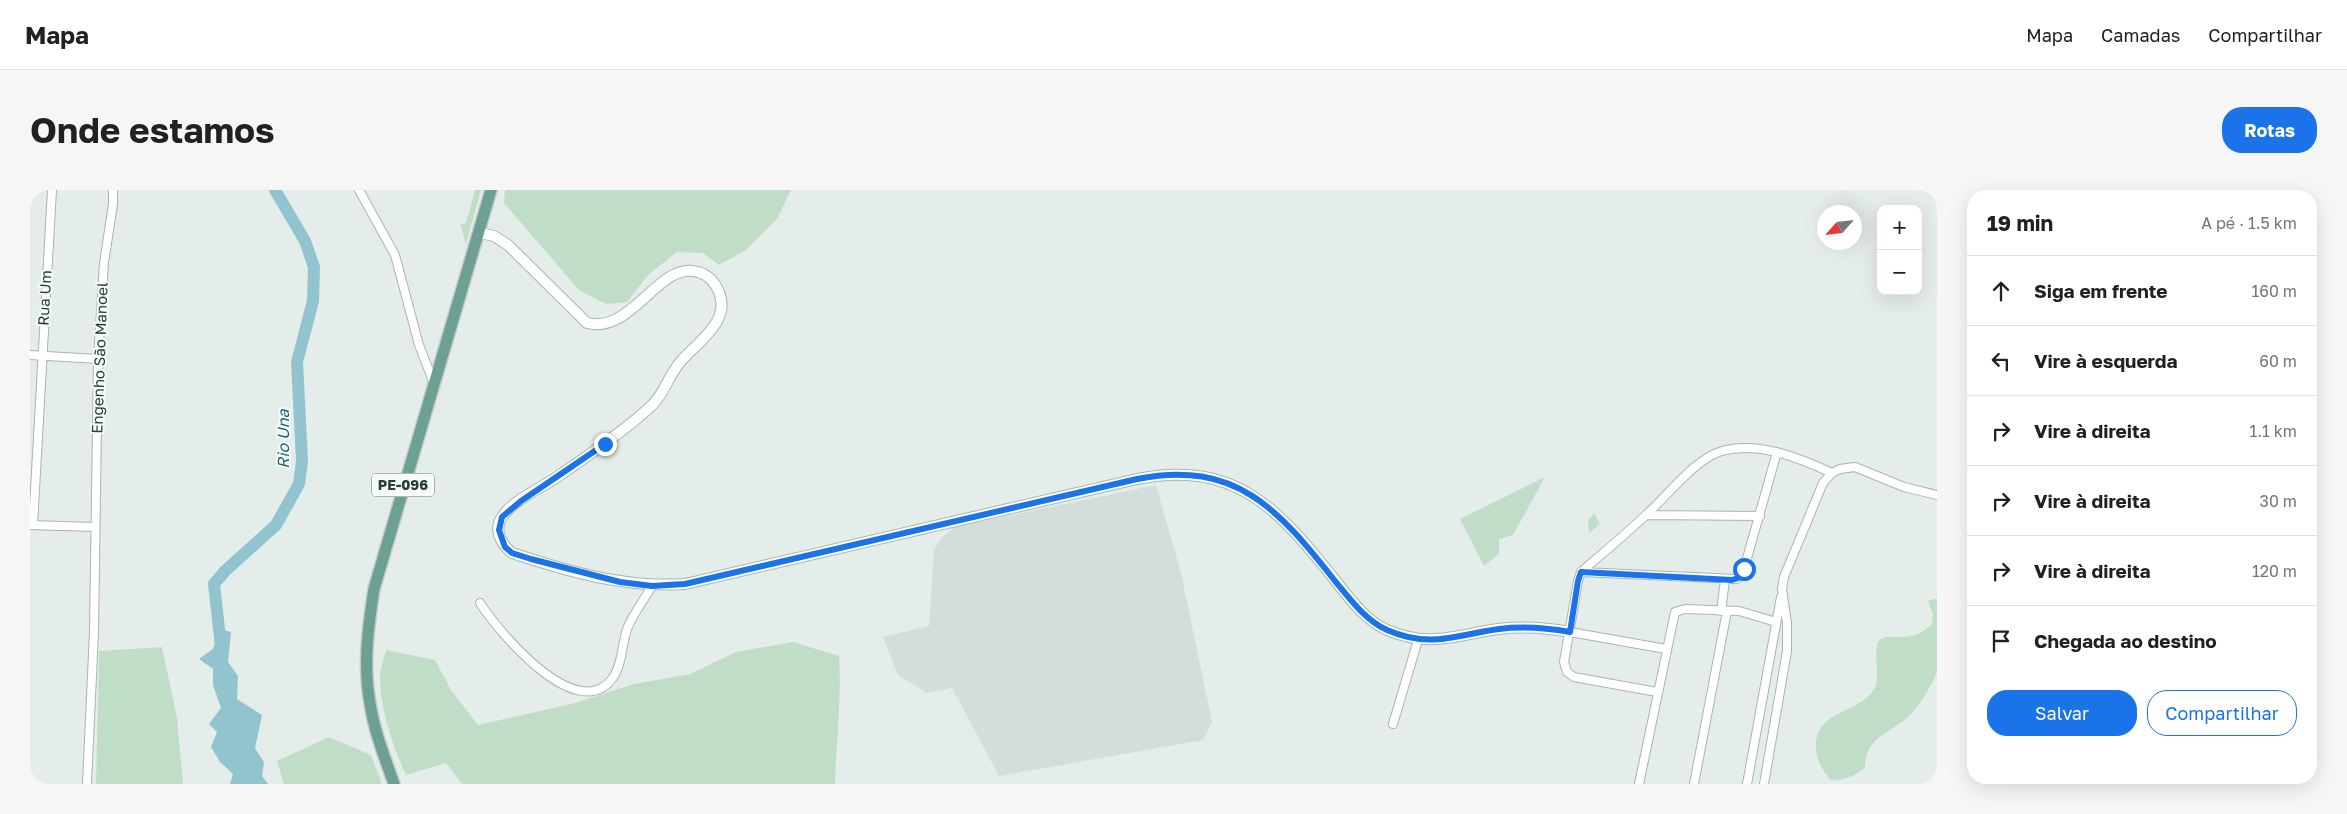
<!DOCTYPE html>
<html lang="pt">
<head>
<meta charset="utf-8">
<style>
  :root { --surface:#fff; --page:#f6f6f6; --text:#202124; --muted:#757577; --line:#e0e0e0; --accent:#1a73e8 }
  body { margin:0; font-family:"Golos Text",sans-serif; background:var(--page); color:var(--text) }
  .controls { position:absolute; right:15px; top:15px; display:grid; overflow:hidden; border-radius:10px; box-shadow:0 5px 20px #0002 }
  .controls button { width:45px; height:45px; display:grid; place-items:center; padding:0; border:0; border-bottom:1px solid var(--line); background:var(--surface); color:var(--text); font:25px sans-serif }
  .compass { position:absolute; left:1787px; top:15px; width:45px; height:45px; border-radius:50%; background:var(--surface); box-shadow:0 5px 20px #0002; rotate:243deg }
  .stop { position:absolute; width:15px; height:15px; margin:-11px; border:4px solid #1a73e8; border-radius:50%; background:#fff }
  .stop.end { background:#1a73e8; border-color:#fff; box-shadow:0 1px 5px #0008 }
  .list { margin:0; padding:0; list-style:none }
  h2 { display:flex; justify-content:space-between; align-items:center; height:65px; margin:0; padding:0 20px; font-size:21px }
  h2 small { font-size:16px; font-weight:400; color:var(--muted) }
  .list li { display:grid; grid-template-columns:32px 1fr auto; gap:15px; align-items:center; box-sizing:border-box; height:70px; padding:0 20px; border-top:1px solid var(--line) }
  .list b { display:block; font-size:19px; white-space:nowrap }
  .list em { font-size:16px; font-style:normal; color:var(--muted) }
  .actions { display:flex; gap:10px; padding:15px 20px }
  .actions a { flex:1; padding:11px 0; border:1px solid var(--accent); border-radius:20px; text-align:center; font-size:18px; color:var(--accent) }
  .actions .main { background:var(--accent); color:#fff }
  .icon { flex:none; width:28px; height:28px; fill:none; stroke:currentColor; stroke-width:2; stroke-linecap:round; stroke-linejoin:round }
  .map { position:relative; flex:none; width:1907px; height:594px; overflow:hidden; border-radius:20px }
  header { display:flex; align-items:center; gap:30px; box-sizing:border-box; height:70px; padding:0 25px; background:var(--surface); border-bottom:1px solid var(--line) }
  header strong { font-size:24px }
  nav { display:flex; gap:28px; margin-inline-start:auto; font-size:18px }
  .intro { display:flex; align-items:center; justify-content:space-between; box-sizing:border-box; height:120px; padding:0 30px }
  h1 { margin:0; font-size:35px }
  .button { padding:12px 22px; border-radius:20px; background:var(--accent); color:#fff; font-size:18px; font-weight:700 }
  main { display:flex; gap:30px; padding:0 30px }
  aside { flex:1; background:var(--surface); border-radius:20px; box-shadow:0 5px 20px #0002 }
  .map>svg:first-child { display:block }
  .built { fill:#d3ddd9 }
  .green { fill:#c0ddc8 }
  .water { fill:#91c4ce }
  .lines { fill:none; stroke-linecap:round; stroke-linejoin:round }
  .river { stroke:#91c4ce; stroke-width:12 }
  .street-casing { stroke:#a8b5b1; stroke-width:10 }
  .secondary-casing { stroke:#a4b8b2; stroke-width:12 }
  .primary-casing { stroke:#c2c9c7; stroke-width:14 }
  .street { stroke:#fff; stroke-width:8 }
  .secondary { stroke:#fff; stroke-width:10 }
  .primary { stroke:#6da094; stroke-width:11 }
  .route { stroke:#1a73e8; stroke-width:6 }
  .labels { text-anchor:middle; stroke-width:4; stroke-linejoin:round; paint-order:stroke }
  .shield { fill:#f6faf8; stroke:#647672; stroke-width:1 }
  .shield-label { font-size:14px; font-weight:bold; fill:#253e38 }
  .street-label { font-size:15px; fill:#253e38; stroke:#f6faf8 }
  .water-label { font-size:16px; font-style:italic; fill:#226777; stroke:#f6faf8 }
</style>
</head>
<body>
<header>
<strong>Mapa</strong>
<nav><a>Mapa</a><a>Camadas</a><a>Compartilhar</a></nav>
</header>
<div class="intro"><h1>Onde estamos</h1><a class="button">Rotas</a></div>
<main>
<div class="map">
<svg width="1907" height="594" viewBox="0 0 1907 594">
  <rect width="100%" height="100%" fill="#e5edea"/>
  <path class="built" d="M1126,295l25,88 31,149 -9,18 -204,36 -47,-88 -25,5 -29,-18 -15,-38 46,-11 5,-76 8,-13 13,-10z"/>
  <path class="green" d="M445,0h6l-15,54 -6,-20 6,-1z
    M475,0h286l-14,29 -31,31 -27,15 -16,-12 -26,-1 -29,23 -21,27 -21,2 -27,-14 -75,-87z
    M1515,287l-32,58 -14,4v15l-15,12 -24,-47z
    M1564,323l6,11 -11,9 -1,-12z
    M1904,409h3c0,15 0,62 0,73 -4,11 -18,35 -27,43 -19,19 -44,20 -45,52 -11,10 -20,13 -34,13 -8,-8 -14,-19 -15,-31 -2,-40 44,-35 58,-60 8,-12 -3,-41 6,-49 10,-9 31,6 52,-16l1,-9 -5,-14z
    M763,452l46,14c3,43 -3,85 -4,128h-373l-16,-21 -40,12c-13,-29 -25,-62 -26,-94 -1,-10 4,-22 6,-31l49,10 16,30 27,35 97,-22 59,-19 56,-10 46,-22z
    M132,457l15,71 6,66h-87l3,-133z
    M299,547l42,18 11,29h-98l-7,-23z"/>
  <path class="water" d="M189,439l12,3 -3,30 10,14 -1,23 25,16 -7,33 9,14 -2,14 6,8h-38l3,-10 -13,-12 -9,-15 6,-15 -8,-8 12,-16 -8,-23v-16l-14,-10 14,-10z"/>
  <g class="lines">
    <path class="river" d="M191,457l-7,-63 11,-13 51,-46 23,-41 3,-23 -5,-99 16,-61 1,-34 -9,-26 -30,-51"/>
    <defs>
      <path id="street" d="M329,0l36,65 24,90 14,36
        M0,165l68,4
        M1616,325l114,1
        M0,335l65,2
        M3,335l19,-335
        M1551,382l156,7 7,-10 33,-117
        M450,413c18,28 96,122 132,76 10,-13 10,-35 15,-50 6,-15 17,-29 25,-43
        M1691,421l4,-31
        M1540,442l96,17
        M1627,502l-83,-15 -7,-5 -3,-10 14,-81 3,-9c22,-19 45,-38 66,-58 20,-18 49,-56 75,-63 36,-10 78,7 110,22
        M1363,534l25,-84
        M57,594l7,-152 4,-273 6,-96 9,-59v-14
        M1609,594l36,-172 10,-3 54,2 37,11
        M1664,594l33,-173
        M1717,594l34,-187
        M1734,594l23,-133v-28l-5,-34 2,-12 39,-94 9,-10 8,-4 15,-2 49,20 33,8"/>
      <path id="secondary" d="M450,43l14,3 14,9 79,78c45,12 72,-63 111,-51 11,3 17,10 21,20 12,29 -20,49 -37,68 -14,15 -18,36 -34,49 -28,25 -60,47 -91,68 -17,12 -43,22 -55,40 -9,13 0,28 10,36 58,19 112,35 173,31l452,-105c99,-20 142,31 198,101 14,18 31,41 52,50 42,18 70,5 111,-1 25,-3 49,-1 72,3"/>
      <path id="primary" d="M364,594c-9,-26 -20,-53 -24,-81 -7,-37 -2,-76 4,-114l117,-399"/>
    </defs>
    <use href="#street" class="street-casing"/>
    <use href="#secondary" class="secondary-casing"/>
    <use href="#primary" class="primary-casing"/>
    <use href="#street" class="street"/>
    <use href="#secondary" class="secondary"/>
    <use href="#primary" class="primary"/>
  </g>
  <g class="lines">
    <path class="route" d="M575,254l-84,57 -19,16 -3,13 6,17 7,6 19,6 89,23 32,4 33,-2 452,-105c99,-20 142,31 198,102 14,17 31,40 52,49 44,19 68,5 112,-1 24,-3 48,-1 71,3l8,-51 3,-9 151,8 6,-2 6,-9"/>
  </g>
  <g class="labels">
    <rect class="shield" x="342" y="283.5" width="62" height="23" rx="4"/>
    <g class="shield-label">
      <text x="373" y="300">PE-096</text>
    </g>
    <g class="street-label">
      <text transform="translate(15 108) rotate(-87)" y="5">Rua Um</text>
      <text transform="translate(70 168) rotate(-88)" y="5">Engenho São Manoel</text>
    </g>
    <g class="water-label">
      <text transform="translate(253 249) rotate(-90)" y="6">Rio Una</text>
    </g>
  </g>
</svg>
<div class="controls">
<button>+</button>
<button>−</button>
</div>
<svg class="compass" viewBox="-18 -18 36 36"><path d="M0-13l5 13h-10z" fill="#e53935"/><path d="M0 13l5-13h-10z" fill="#757577"/></svg>
<div class="stop" style="left:1714px;top:379px"></div>
<div class="stop end" style="left:575px;top:254px"></div>
</div>
<aside>
<h2>19 min<small>A pé · 1.5 km</small></h2>
<ul class="list">
<li><svg class="icon" aria-label="ahead" viewBox="0 0 24 24"><path d="M12 20V5M6 11l6-6 6 6"/></svg><div><b>Siga em frente</b></div><em>160 m</em></li>
<li><svg class="icon" aria-label="left" viewBox="0 0 24 24"><path d="M17 20v-9H6M10 6l-5 5 5 5"/></svg><div><b>Vire à esquerda</b></div><em>60 m</em></li>
<li><svg class="icon" aria-label="right" viewBox="0 0 24 24"><path d="M7 20v-9h11M14 6l5 5-5 5"/></svg><div><b>Vire à direita</b></div><em>1.1 km</em></li>
<li><svg class="icon" aria-label="right" viewBox="0 0 24 24"><path d="M7 20v-9h11M14 6l5 5-5 5"/></svg><div><b>Vire à direita</b></div><em>30 m</em></li>
<li><svg class="icon" aria-label="right" viewBox="0 0 24 24"><path d="M7 20v-9h11M14 6l5 5-5 5"/></svg><div><b>Vire à direita</b></div><em>120 m</em></li>
<li><svg class="icon" aria-label="arrive" viewBox="0 0 24 24"><path d="M6 21V4h12l-3 4 3 4H6"/></svg><div><b>Chegada ao destino</b></div></li>
</ul>
<div class="actions"><a class="main">Salvar</a><a>Compartilhar</a></div>
</aside>
</main>
</body>
</html>
